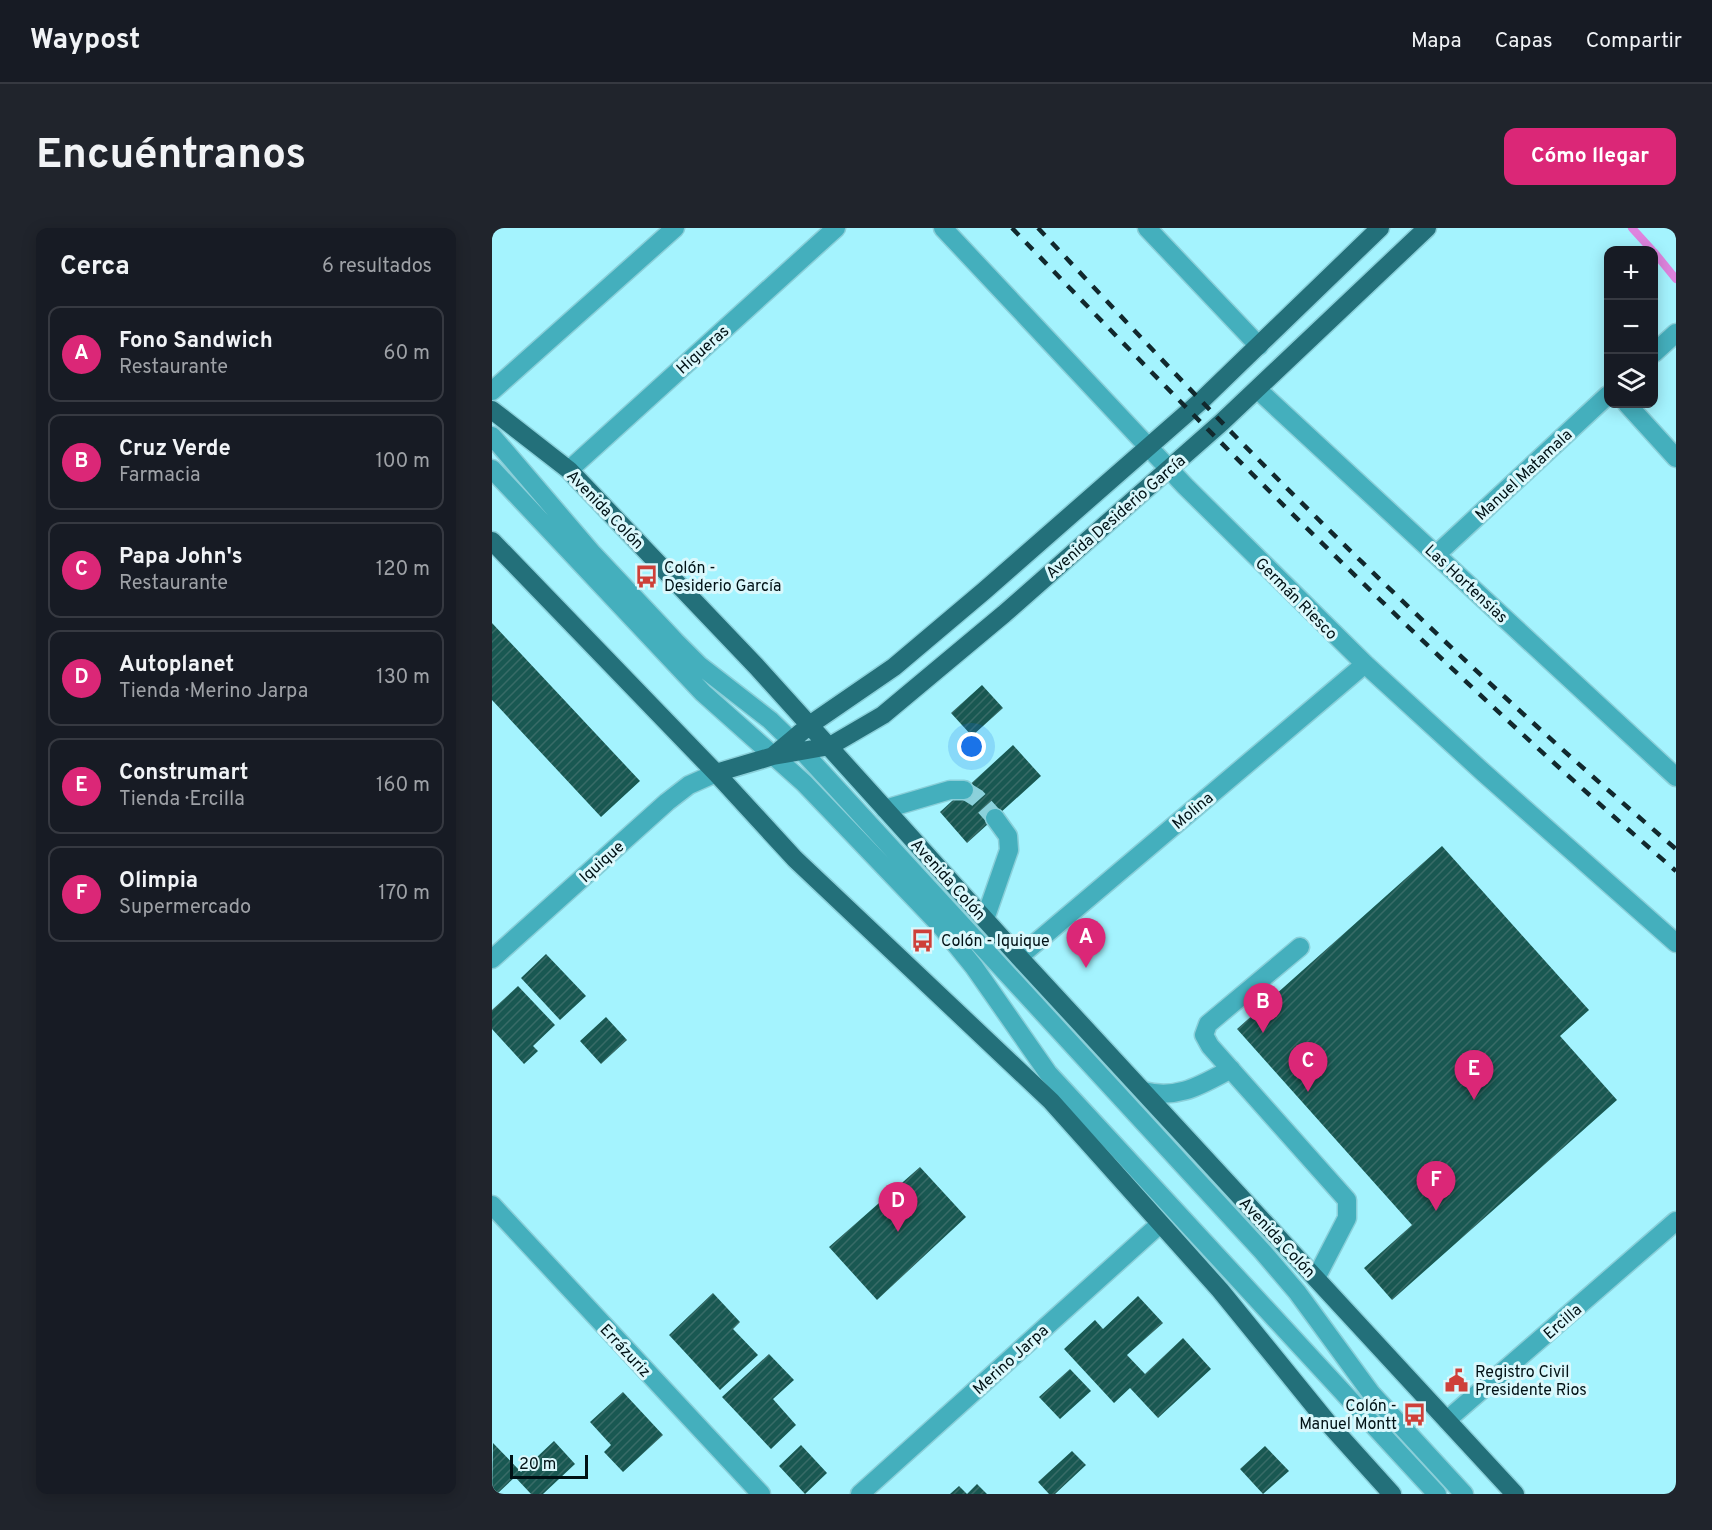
<!DOCTYPE html>
<html lang="es">
<head>
<meta charset="utf-8">
<style>
  :root { --surface:#171b24; --page:#20242c; --text:#f1f3f6; --muted:#9ea1a6; --line:#363941; --accent:#db2777 }
  body { margin:0; font-family:Overpass,sans-serif; background:var(--page); color:var(--text) }
  .controls { position:absolute; right:18px; top:18px; display:grid; overflow:hidden; border-radius:12px; box-shadow:0 3px 15px #0003 }
  .controls button { width:54px; height:54px; display:grid; place-items:center; padding:0; border:0; border-bottom:2px solid var(--line); background:var(--surface); color:var(--text); font:30px sans-serif }
  .scale { position:absolute; left:18px; bottom:15px; width:78px; box-sizing:border-box; padding-left:6px; border:3px solid #001115; border-top:0; font-size:16px; line-height:21px; white-space:nowrap; color:#001115; -webkit-text-stroke:4px #daf8fc; paint-order:stroke }
  .you { position:absolute; left:480px; top:519px; width:21px; height:21px; margin:-15px; border:4px solid #fff; border-radius:50%; background:#1a73e8; box-shadow:0 0 0 9px #1a73e833 }
  .badge { display:grid; place-items:center; width:39px; height:39px; border-radius:50%; background:var(--accent); color:#fff; font-size:20px; font-weight:700 }
  .pin { position:absolute; translate:-50% -50px; filter:drop-shadow(0 2px 3px #0008) }
  .pin::after { content:''; position:absolute; top:32px; width:21px; height:18px; background:inherit; clip-path:polygon(0 0,100% 0,50% 100%) }
  .list { margin:0; padding:0; list-style:none }
  h2 { display:flex; justify-content:space-between; align-items:center; height:78px; margin:0; padding:0 24px; font-size:26px }
  h2 small { font-size:20px; font-weight:400; color:var(--muted) }
  .list li { display:grid; grid-template-columns:39px 1fr auto; gap:18px; align-items:center; box-sizing:border-box; height:96px; margin:0 12px 12px; padding:0 12px; border:2px solid var(--line); border-radius:12px }
  .list b { display:block; font-size:22px; white-space:nowrap }
  .list p { margin:0; font-size:20px; white-space:nowrap; color:var(--muted) }
  .list em { font-size:20px; font-style:normal; color:var(--muted) }
  .icon { flex:none; width:33px; height:33px; fill:none; stroke:currentColor; stroke-width:2; stroke-linecap:round; stroke-linejoin:round }
  .map { position:relative; flex:none; width:1184px; height:1266px; overflow:hidden; border-radius:12px }
  header { display:flex; align-items:center; gap:36px; box-sizing:border-box; height:84px; padding:0 30px; background:var(--surface); border-bottom:2px solid var(--line) }
  header strong { font-size:28px }
  nav { display:flex; gap:33px; margin-inline-start:auto; font-size:21px }
  .intro { display:flex; align-items:center; justify-content:space-between; box-sizing:border-box; height:144px; padding:0 36px }
  h1 { margin:0; font-size:42px }
  .button { padding:15px 27px; border-radius:12px; background:var(--accent); color:#fff; font-size:21px; font-weight:700 }
  main { display:flex; gap:36px; padding:0 36px }
  aside { flex:1; background:var(--surface); border-radius:12px; box-shadow:0 3px 15px #0003 }
  .map>svg:first-child { display:block }
  .lines { fill:none; stroke-linecap:round; stroke-linejoin:round }
  .stream { stroke:#de84de; stroke-width:8 }
  .building { fill:url(#building-hatch) }
  .minor-tunnel { stroke:#8bd1db; stroke-width:18; stroke-dasharray:18 9; stroke-linecap:butt }
  .minor-casing { stroke:#8acfd9; stroke-width:21 }
  .major-casing { stroke:#8acfd9; stroke-width:21 }
  .minor { stroke:#44afbd; stroke-width:18 }
  .major { stroke:#23707a; stroke-width:18 }
  .rail { stroke:#11282d; stroke-width:4.5; stroke-dasharray:10 10; stroke-linecap:butt }
  .labels { text-anchor:middle; stroke-width:6; stroke-linejoin:round; paint-order:stroke }
  .street-label { font-size:16px; fill:#001115; stroke:#daf8fc }
  .poi-label { font-size:16px; fill:#001115; stroke:#daf8fc; text-anchor:start }
</style>
</head>
<body>
<header>
<strong>Waypost</strong>
<nav><a>Mapa</a><a>Capas</a><a>Compartir</a></nav>
</header>
<div class="intro"><h1>Encuéntranos</h1><a class="button">Cómo llegar</a></div>
<main>
<aside>
<h2>Cerca<small>6 resultados</small></h2>
<ul class="list">
<li><span class="badge">A</span><div><b>Fono Sandwich</b><p>Restaurante</p></div><em>60 m</em></li>
<li><span class="badge">B</span><div><b>Cruz Verde</b><p>Farmacia</p></div><em>100 m</em></li>
<li><span class="badge">C</span><div><b>Papa John's</b><p>Restaurante</p></div><em>120 m</em></li>
<li><span class="badge">D</span><div><b>Autoplanet</b><p>Tienda · Merino Jarpa</p></div><em>130 m</em></li>
<li><span class="badge">E</span><div><b>Construmart</b><p>Tienda · Ercilla</p></div><em>160 m</em></li>
<li><span class="badge">F</span><div><b>Olimpia</b><p>Supermercado</p></div><em>170 m</em></li>
</ul>
</aside>
<div class="map">
<svg width="1184" height="1266" viewBox="0 0 1184 1266">
  <defs>
    <pattern id="building-hatch" width="6" height="6" patternUnits="userSpaceOnUse" patternTransform="scale(1.5)"><rect width="6" height="6" fill="#195852"/><path d="M-1 1l2-2M0 6l6-6M5 7l2-2" fill="none" stroke="#386b67"/></pattern>
  </defs>
  <rect width="100%" height="100%" fill="#a4f3fe"/>
  <g class="lines">
    <path class="stream" d="M1140,0l20,22
      M1162,24l22,27"/>
  </g>
  <path class="building" d="M0,395l148,158 -39,36 -109,-117z
    M490,457l21,23 -31,28 -21,-23z
    M521,517l28,31 -74,67 -27,-31z
    M950,618l147,164 -29,26 57,64 -225,200 -28,-32 48,-43 -175,-196z
    M54,726l40,42 -26,24 -39,-42z
    M26,758l37,39 -22,21 5,5 -14,13 -32,-35v-19z
    M114,789l21,23 -26,24 -21,-23z
    M428,939l46,50 -89,83 -48,-53z
    M221,1065l27,29 -7,7 25,26 -38,35 -51,-55z
    M646,1068l25,27 -36,32 18,19 38,-36 28,31 -53,49 -28,-30 -16,15 -50,-54 31,-29 8,9z
    M277,1126l25,26 -21,19 23,26 -25,24 -49,-52z
    M578,1141l21,22 -31,28 -21,-22z
    M131,1164l40,43 -40,37 -19,-20 7,-7 -21,-23z
    M62,1213l21,23 -32,30h-12l-16,-17 -18,17h-5l1,-51 28,29z
    M309,1217l26,28 -22,21 -26,-28z
    M773,1218l24,25 -26,23 -23,-25z
    M580,1223l14,14 -31,29h-6l-11,-12z
    M485,1256l10,10h-37l9,-8 8,8z"/>
  <g class="lines">
    <path class="minor-tunnel" d="M472,562l13,8 18,20"/>
    <defs>
      <path id="minor" d="M451,0l242,258 180,178 119,109 192,170
        M655,0l112,118
        M1162,125l22,-20
        M766,162l418,387
        M0,163l183,-163
        M1135,176l49,54
        M0,208l101,118 82,87 24,24 71,55 34,33 458,498 35,41 74,101 93,101
        M0,241l211,224 101,90 136,142 34,42 74,106 389,421
        M77,242l267,-242
        M945,326l171,-159
        M393,581l65,-19h14
        M493,691l24,-69 -1,-14 -13,-18
        M808,719l-92,77 -4,11 6,11 137,154v18l-31,60
        M527,729l346,-293
        M0,731l175,-157 22,-17 27,-12
        M651,863c35,9 58,-6 88,-22
        M0,977l269,289
        M955,1192l229,-199
        M368,1266l300,-270"/>
      <path id="major" d="M0,182l77,60 187,196 263,291 496,537
        M0,313l224,232 79,86 256,242 169,189 108,133 64,71
        M281,528l38,-32 83,-57 90,-76 218,-191 178,-172
        M224,545l57,-17 57,-10 53,-31 121,-101 218,-192 205,-194"/>
    </defs>
    <use href="#minor" class="minor-casing"/>
    <use href="#major" class="major-casing"/>
    <use href="#minor" class="minor"/>
    <use href="#major" class="major"/>
    <path class="rail" d="M520,0c214,223 430,441 664,643
      M546,0c66,70 132,141 199,210 140,142 287,281 439,411"/>
  </g>
  <defs>
    <symbol id="bus-bare" viewBox="-9 -9 18 18"><path d="M-5-6H5V4H4V6H2V4H-2V6H-4V4H-5ZM-3.5-4V0h7V-4ZM-3.5 1.2v1.5H-2V1.2ZM2 1.2v1.5H3.5V1.2Z" fill="#ce4039" stroke="#daf8fc" stroke-width="2.5" paint-order="stroke"/></symbol>
    <symbol id="civic-bare" viewBox="-9 -9 18 18"><path d="M-.6-6.5H3V-4.5H.6V-3L4-1V1h2V6H-6V1h2V-1L-.6-3ZM-1.2 2.5V6h2.4V2.5Z" fill="#ce4039" stroke="#daf8fc" stroke-width="2.5" paint-order="stroke"/></symbol>
  </defs>
  <g fill-rule="evenodd">
    <use href="#bus-bare" x="138" y="332" width="33" height="33"/>
    <use href="#bus-bare" x="414" y="696" width="33" height="33"/>
    <use href="#civic-bare" x="948" y="1136" width="33" height="33"/>
    <use href="#bus-bare" x="906" y="1170" width="33" height="33"/>
  </g>
  <g class="labels">
    <g class="street-label">
      <text transform="translate(210 121) rotate(-42)" y="6">Higueras</text>
      <text transform="translate(1031 246) rotate(-43)" y="6">Manuel Matamala</text>
      <text transform="translate(114 281) rotate(46)" y="6">Avenida Colón</text>
      <text transform="translate(623 288) rotate(-41)" y="6">Avenida Desiderio García</text>
      <text transform="translate(975 355) rotate(43)" y="6">Las Hortensias</text>
      <text transform="translate(805 370) rotate(45)" y="6">Germán Riesco</text>
      <text transform="translate(700 582) rotate(-40)" y="6">Molina</text>
      <text transform="translate(109 633) rotate(-42)" y="6">Iquique</text>
      <text transform="translate(457 651) rotate(48)" y="6">Avenida Colón</text>
      <text transform="translate(786 1009) rotate(47)" y="6">Avenida Colón</text>
      <text transform="translate(1070 1093) rotate(-41)" y="6">Ercilla</text>
      <text transform="translate(134 1122) rotate(47)" y="6">Errázuriz</text>
      <text transform="translate(518 1131) rotate(-42)" y="6">Merino Jarpa</text>
    </g>
    <g class="poi-label">
      <text x="172" y="345">Colón -<tspan x="172" dy="18">Desiderio García</tspan></text>
      <text x="449" y="718">Colón - Iquique</text>
      <text x="983" y="1149">Registro Civil<tspan x="983" dy="18">Presidente Rios</tspan></text>
      <text x="905" y="1183" text-anchor="end">Colón -<tspan x="905" dy="18">Manuel Montt</tspan></text>
    </g>
  </g>
</svg>
<div class="controls">
<button>+</button>
<button>−</button>
<button><svg class="icon" aria-label="layers" viewBox="0 0 24 24"><path d="M12 4l9 5-9 5-9-5zM3 14l9 5 9-5"/></svg></button>
</div>
<div class="scale">20 m</div>
<div class="you"></div>
<div class="pin badge" style="left:594px;top:740px">A</div>
<div class="pin badge" style="left:771px;top:805px">B</div>
<div class="pin badge" style="left:816px;top:864px">C</div>
<div class="pin badge" style="left:406px;top:1004px">D</div>
<div class="pin badge" style="left:982px;top:872px">E</div>
<div class="pin badge" style="left:944px;top:983px">F</div>
</div>
</main>
</body>
</html>
